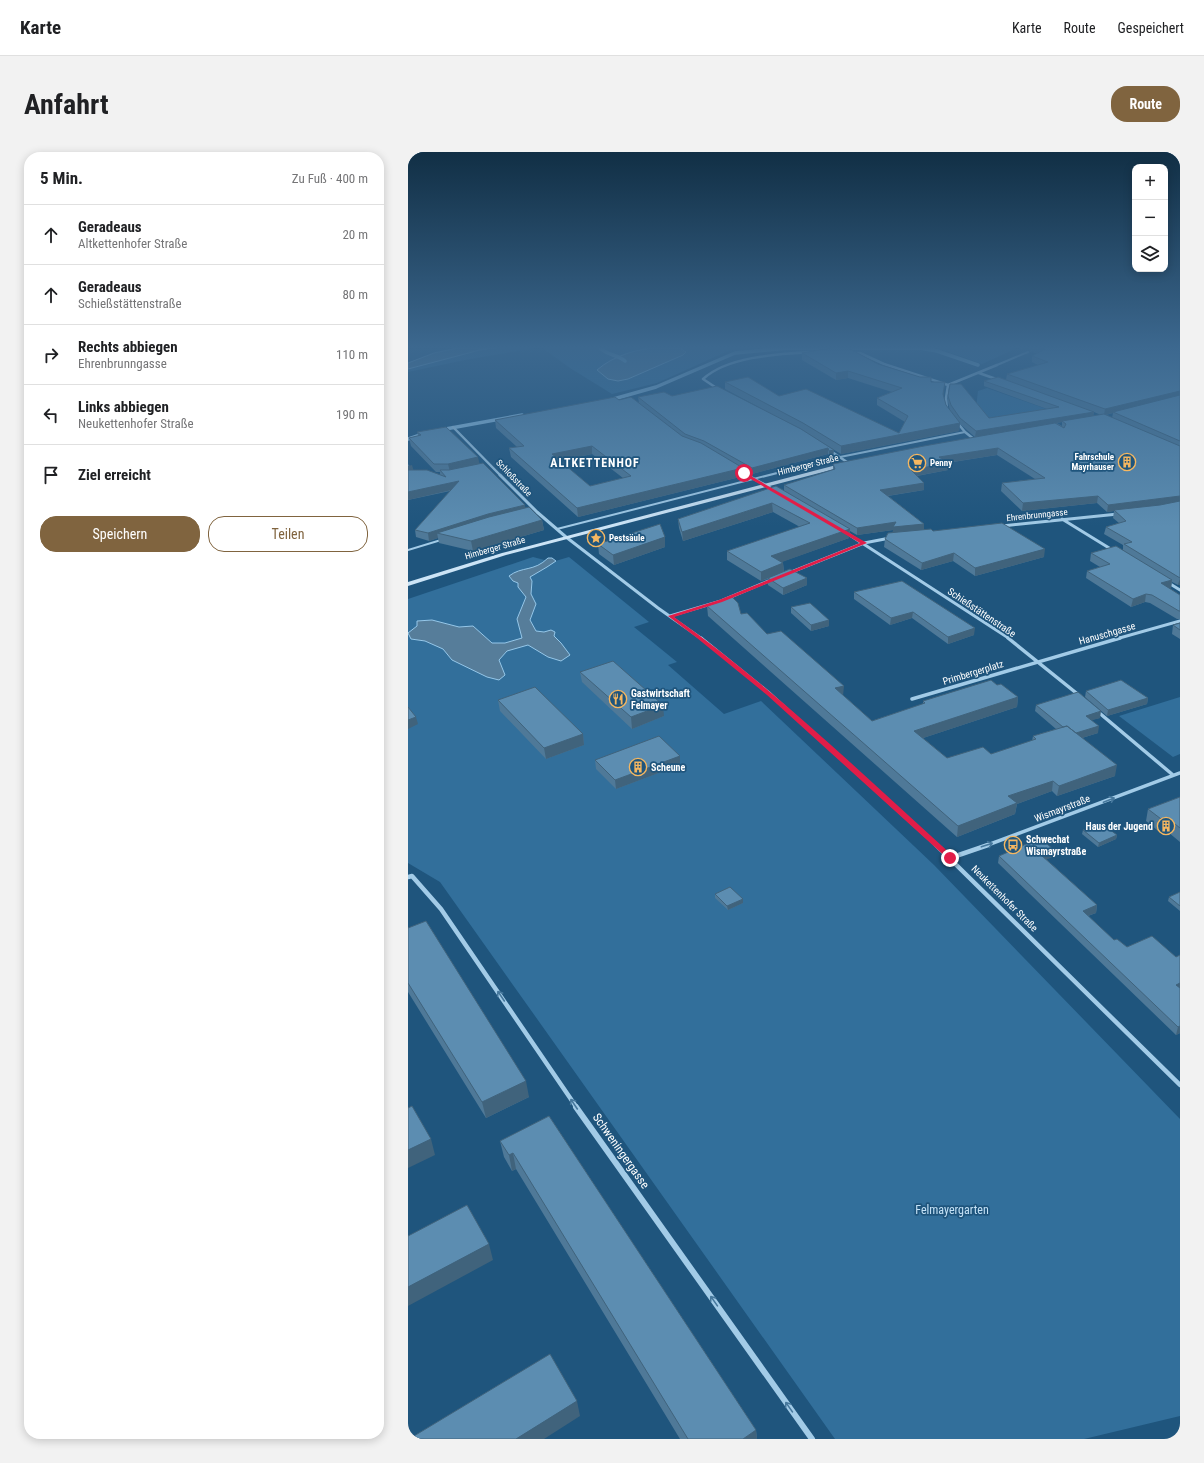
<!DOCTYPE html>
<html lang="de">
<head>
<meta charset="utf-8">
<style>
  :root { --surface:#fff; --page:#f2f2f2; --text:#202124; --muted:#757577; --line:#e0e0e0; --accent:#80643f }
  body { margin:0; font-family:"Roboto Condensed",sans-serif; background:var(--page); color:var(--text) }
  .controls { position:absolute; right:12px; top:12px; display:grid; overflow:hidden; border-radius:8px; box-shadow:0 2px 10px #0003 }
  .controls button { width:36px; height:36px; display:grid; place-items:center; padding:0; border:0; border-bottom:1px solid var(--line); background:var(--surface); color:var(--text); font:20px sans-serif }
  .stop { position:absolute; width:12px; height:12px; margin:-9px; border:3px solid #e11d48; border-radius:50%; background:#fff }
  .stop.end { background:#e11d48; border-color:#fff; box-shadow:0 1px 4px #0008 }
  .list { margin:0; padding:0; list-style:none }
  h2 { display:flex; justify-content:space-between; align-items:center; height:52px; margin:0; padding:0 16px; font-size:17px }
  h2 small { font-size:13px; font-weight:400; color:var(--muted) }
  .list li { display:grid; grid-template-columns:26px 1fr auto; gap:12px; align-items:center; box-sizing:border-box; height:60px; padding:0 16px; border-top:1px solid var(--line) }
  .list b { display:block; font-size:15px; white-space:nowrap }
  .list p { margin:0; font-size:13px; white-space:nowrap; color:var(--muted) }
  .list em { font-size:13px; font-style:normal; color:var(--muted) }
  .actions { display:flex; gap:8px; padding:12px 16px }
  .actions a { flex:1; padding:9px 0; border:1px solid var(--accent); border-radius:16px; text-align:center; font-size:14px; color:var(--accent) }
  .actions .main { background:var(--accent); color:#fff }
  .icon { flex:none; width:22px; height:22px; fill:none; stroke:currentColor; stroke-width:2; stroke-linecap:round; stroke-linejoin:round }
  .map { position:relative; flex:none; width:772px; height:1287px; overflow:hidden; border-radius:16px }
  header { display:flex; align-items:center; gap:24px; box-sizing:border-box; height:56px; padding:0 20px; background:var(--surface); border-bottom:1px solid var(--line) }
  header strong { font-size:19px }
  nav { display:flex; gap:22px; margin-inline-start:auto; font-size:14px }
  .intro { display:flex; align-items:center; justify-content:space-between; box-sizing:border-box; height:96px; padding:0 24px }
  h1 { margin:0; font-size:28px }
  .button { padding:10px 18px; border-radius:16px; background:var(--accent); color:#fff; font-size:14px; font-weight:700 }
  main { display:flex; gap:24px; padding:0 24px }
  aside { flex:1; background:var(--surface); border-radius:16px; box-shadow:0 2px 10px #0003 }
  .map>svg:first-child { display:block }
  .green { fill:#326f9b }
  .water { fill:#567d9a; stroke:#95c7e9 }
  .lines { fill:none; stroke-linecap:round; stroke-linejoin:round }
  .stream { stroke:#95c7e9; stroke-width:3.5 }
  .lane { stroke:#a2cbe7; stroke-width:2 }
  .street-far4 { stroke:#a2cbe7; stroke-width:2.5 }
  .street-far3 { stroke:#a2cbe7; stroke-width:3 }
  .street-far2 { stroke:#a2cbe7; stroke-width:3.5 }
  .street-far1 { stroke:#a2cbe7; stroke-width:4.5 }
  .street { stroke:#a2cbe7; stroke-width:6 }
  .secondary { fill:#cce4f6; fill-rule:evenodd }
  .wall { fill:#4f7998; fill-rule:evenodd }
  .shaded-wall { fill:#40637c }
  .building { fill:#5c8db1; stroke:#40637c; fill-rule:evenodd }
  .oneway { stroke:#46789d }
  .route { fill:#e11d48 }
  .labels { text-anchor:middle; stroke-width:3.5; stroke-linejoin:round; paint-order:stroke }
  .far-poi-label { font-size:9px; font-weight:bold; fill:#fff; stroke:#1f557d; text-anchor:start }
  .far-street-label { font-size:9px; fill:#fff; stroke:#1f557d }
  .street-label { font-size:10px; fill:#fff; stroke:#1f557d }
  .poi-label { font-size:10px; font-weight:bold; fill:#fff; stroke:#1f557d; text-anchor:start }
  .far-district-label { font-size:12px; font-weight:bold; letter-spacing:1px; fill:#fff; stroke:#1f557d }
  .near-street-label { font-size:12px; fill:#fff; stroke:#1f557d }
  .near-park-label { font-size:12px; fill:#c5e2f6; stroke:#1f557d }
</style>
</head>
<body>
<header>
<strong>Karte</strong>
<nav><a>Karte</a><a>Route</a><a>Gespeichert</a></nav>
</header>
<div class="intro"><h1>Anfahrt</h1><a class="button">Route</a></div>
<main>
<aside>
<h2>5 Min.<small>Zu Fuß · 400 m</small></h2>
<ul class="list">
<li><svg class="icon" aria-label="ahead" viewBox="0 0 24 24"><path d="M12 20V5M6 11l6-6 6 6"/></svg><div><b>Geradeaus</b><p>Altkettenhofer Straße</p></div><em>20 m</em></li>
<li><svg class="icon" aria-label="ahead" viewBox="0 0 24 24"><path d="M12 20V5M6 11l6-6 6 6"/></svg><div><b>Geradeaus</b><p>Schießstättenstraße</p></div><em>80 m</em></li>
<li><svg class="icon" aria-label="right" viewBox="0 0 24 24"><path d="M7 20v-9h11M14 6l5 5-5 5"/></svg><div><b>Rechts abbiegen</b><p>Ehrenbrunngasse</p></div><em>110 m</em></li>
<li><svg class="icon" aria-label="left" viewBox="0 0 24 24"><path d="M17 20v-9H6M10 6l-5 5 5 5"/></svg><div><b>Links abbiegen</b><p>Neukettenhofer Straße</p></div><em>190 m</em></li>
<li><svg class="icon" aria-label="arrive" viewBox="0 0 24 24"><path d="M6 21V4h12l-3 4 3 4H6"/></svg><div><b>Ziel erreicht</b></div></li>
</ul>
<div class="actions"><a class="main">Speichern</a><a>Teilen</a></div>
</aside>
<div class="map">
<svg width="772" height="1287" viewBox="0 0 772 1287">
  <rect width="100%" height="100%" fill="#1f557d"/>
  <path class="green" d="M98,194h272l-50,5 -71,32 -45,11 -42,-26 -29,-21 -76,13 -57,12v-3l5,-2 67,-17z
    M524,194h74l9,3 -33,15z
    M579,236l71,25 -87,13 5,-18 2,-17z
    M125,405l19,5 17,-5 80,65 -15,5 43,35 -9,3 56,49 37,-13 173,164 246,254v297l-96,23h-249l-395,-557 -32,-19v-264z
    M772,545v57l-7,3 -54,-41z"/>
  <path class="water" d="M59,194h39l-26,4 -72,19v-6l26,-10z
    M252,195l20,1 6,4 -3,3 -55,24 -10,2 -10,-2 -11,-9c17,-15 41,-21 63,-23z
    M140,406h4l4,3 -9,6 -17,10 2,4 -1,13 5,10 -6,16 6,11 8,1 7,-2 4,2 -1,4 7,7 9,12 -9,6 -13,-4 -20,-12 -21,6 -8,9 6,15 -6,5 -12,-3 -35,-17 -9,-11 -18,-8 -14,-2 -3,-6 9,-7v-5l15,-1 27,7 14,-1 19,17h13l17,-5 -5,-19 9,-22 -8,-10v-4l-5,-2 -4,-5c13,-10 25,-4 39,-18z"/>
  <g class="lines">
    <path class="stream" d="M193,194v3c7,6 17,6 24,12
      M202,248l46,-13 79,-34 53,-5h132l17,3 41,14
      M32,278l82,-15
      M0,287l18,-6"/>
    <path class="lane" d="M589,213l31,-13
      M149,377l283,-72 125,-25
      M0,398l33,-10"/>
    <path class="street-far4" d="M445,201h7l24,11 64,21
      M571,221l20,7
      M540,233l49,-20
      M310,237l-15,-10c25,-23 76,-25 109,-27
      M539,258l-1,-12 2,-13
      M548,269l9,11 10,8
      M45,275l48,49
      M421,298l21,14
      M332,319l9,5"/>
    <path class="street-far3" d="M92,323l37,37 29,25 92,71 44,31
      M339,323l29,16
      M654,367l52,32
      M594,374l116,-12
      M437,380l165,107
      M381,421l75,-30 26,-5
      M759,430l13,8
      M262,464l51,-15 50,-21
      M708,487l64,-18"/>
    <path class="street-far2" d="M293,486l68,55 168,153
      M600,486l72,58
      M504,547l208,-61
      M689,559l76,64
      M577,694l195,-73"/>
    <path class="street-far1" d="M528,693l244,240
      M542,706l38,-13
      M0,725l4,-1 29,33 136,199"/>
    <path class="street" d="M168,955l236,332"/>
    <path class="secondary" d="M436,311l2,1v2l-340,89 -98,31v-4l94,-29z"/>
  </g>
  <path class="wall" d="M602,194h170v239h-2l-6,-3 -1,6h-2l11,7v24h-3l-27,-16 -5,-1 -14,5 -45,-29 1,-7 13,-4 -10,-6 1,-8 32,-3v-5l-19,-11 2,-7 13,-4 -6,-5 1,-7 -7,1 -10,-9 -75,8 -21,-20 1,-8 33,-4 -38,-24 -50,8 1,7 -31,6 7,14 -36,6 36,28v6l9,1 111,26 -69,19 -22,-15 -32,9 -37,-23 1,-8 8,-6v-3l-36,5 -7,-4 -1,7 -68,24 2,1 1,9 23,6v7l-24,10 -15,-10v-6l-7,2 -34,-21v-9l73,-24 -27,-15 -90,29 -4,-13 -1,-9 106,-28v-6l49,-15v-6l142,-27 -15,-13 -1,7 -118,23 -38,-23 -78,-42v-7l54,14 120,37 6,-11 -28,-17v-7l15,-6 -44,-14 -12,2 -34,-20v-7l76,11 53,18 13,7 -1,7 3,9 4,6 -2,-9v-6l41,22 58,-9 -63,-23v-5l22,-1 1,-6 31,-9 -6,-3v-6l5,-3 -7,-1 -1,-2h-4zM686,260l7,3 -8,1zM705,261l-1,5 -6,-3zM654,270v4l-5,-3z
    M264,244l162,54 -1,6 -4,1 -1,-3 -76,20 -9,-5 1,7 -166,41 -67,-60 -2,-9 8,-1 -21,-19 -1,-8 144,-17 -1,-6zM184,302l31,24 -33,8 -30,-25z
    M9,280l62,32 46,44 17,12 2,10 -71,21 -34,-8 -1,-5 -9,3 -13,-4 -1,-7 35,-39 -42,9v-36l5,6 27,5v-3h-4l-25,-26 -2,-8 9,-2z
    M190,392l67,3 -51,18 -15,-11z
    M494,429l72,54 -26,9 -36,-26 -22,7 -36,-26v-7z
    M299,454l34,8 102,81 29,26 51,-17v-3l74,-16 21,12 -1,10 -94,31 24,20 44,-4 41,-13 1,-5 23,-7 -21,-18 1,-6 64,13 -9,2 7,13 -16,5 33,38 -58,20 -5,-5 -35,13 -2,10 -58,23 -249,-221z
    M383,455l38,13v6l-18,5 -20,-18z
    M772,471v16l-8,-5 1,-9z
    M172,520l84,44 -32,13 -50,-47z
    M678,539l62,7 -1,6 -40,12 -22,-19z
    M90,548l85,34 1,11 -38,14 -46,-48z
    M187,608l85,5 -64,24 -20,-20z
    M772,645v45l-12,-10 -6,2 -16,-13 2,-12z
    M675,678l34,5 -1,4 -18,8 -16,-13z
    M591,704l54,1 -7,2 51,46 -1,8 -8,3 26,24 13,7 25,-11 28,97 -4,2 -178,-172z
    M772,740v19l-12,-10 1,-4z
    M307,742l28,5v4l-15,7 -13,-12z
    M0,776l121,169 -43,21 -78,-126z
    M141,964l207,314 1,9h-77l-164,-270 -4,2 -8,-14 -4,-16z"/>
  <path class="shaded-wall" d="M618,194h3v4h-4z
    M440,219v7l-12,2v-7z
    M772,239v6l-67,15v1l-9,2 1,-6z
    M686,260l-1,5 -31,4v1l-87,15 1,-6z
    M552,271l-1,8 -118,23v-8z
    M184,294v8l-39,8 -1,-8z
    M420,296v6l-76,20v-6z
    M590,296l-1,7 -58,9v-7z
    M426,298l-1,6 -4,1v-6z
    M70,305l2,9 -30,6 -2,-8z
    M540,311v7l-38,7 1,-7z
    M4,313l2,7 -6,1v-7z
    M335,316l1,8 -166,41 -1,-9z
    M51,329l1,7 -52,12v-8z
    M516,331v7l-44,7v-7z
    M690,344l-1,7 -75,8 1,-8z
    M772,344v7l-65,8 -1,-1v1l-7,1 1,-7z
    M364,351l1,9 -90,29 -1,-9z
    M117,353l1,7 -89,21 1,5 -9,3 -1,-8 60,-19z
    M134,368l2,10 -71,21 -2,-10z
    M488,370l28,2v7l-32,3 1,-4 -36,5v-7z
    M442,377l-1,9 -78,28v-10z
    M257,385v10l-51,18 -1,-10z
    M637,397l-1,8 -69,19v-8z
    M546,401l-1,8 -32,9 1,-7z
    M375,411l1,9 -23,9v-9z
    M399,426v7l-24,10v-7z
    M772,426v7h-2z
    M764,428l-1,8 -12,3 2,-8z
    M738,442l-1,8 -14,5 2,-8z
    M505,460l-1,6 -22,7 1,-7z
    M421,468v6l-18,5v-6z
    M567,476l-1,7 -26,9v-7z
    M436,534l-1,10 -8,-8z
    M610,545l-1,10 -103,34v-10z
    M740,546l-1,6 -40,12 1,-6z
    M255,553l1,11 -32,13 -1,-12z
    M693,559l-1,7 -15,4 1,-6z
    M8,565l2,7 -10,5v-9z
    M691,574l-1,7 -26,8 1,-7z
    M175,582l1,11 -38,14 -2,-11z
    M272,604v9l-64,24 -1,-9z
    M709,613l-2,11 -58,20 2,-10z
    M645,629l-1,10 -35,13 -2,10 -58,23 1,-11 50,-30z
    M762,668l-2,12 -6,2 3,-12z
    M709,683l-1,4 -18,8 1,-4z
    M646,698l-1,7 -13,5 1,-7z
    M335,747v4l-15,7 -1,-4z
    M689,753l-1,8 -15,5 2,-7z
    M772,831v7l-4,-5z
    M772,874v7l-4,2 2,-8z
    M118,929l3,16 -43,21 -4,-16z
    M23,987l4,16 -27,13v-18z
    M105,1001l3,16 -4,2 -3,-16z
    M81,1092l4,16 -85,46v-19z
    M169,1249l3,15 -36,23h-28z
    M348,1278l1,9h-14z"/>
  <path class="building" d="M626,194h146v45l-75,18 -98,-35 41,-12 -16,-6 13,-7z
    M429,195h9l32,17 42,13h11v5h14l-2,12 3,11 14,18 -119,23 -38,-23 -78,-41 23,-5 31,19 27,-7 93,44 9,-17 -31,-18 25,-10 -54,-17 -12,2 -34,-20z
    M590,225l96,35 -118,19 -16,-13 -9,-13 -3,-9 2,-12h11l28,34 70,-11 -75,-26z
    M309,234l84,43 33,21 -5,1 -1,-3 -76,20 -48,-27 -19,-7 -47,-37 26,-5 8,4z
    M772,243v46l-67,-29z
    M207,245l4,3 12,-3 51,39 19,7 42,25 -166,40 -68,-60 15,-2 -29,-26zM184,294l39,30 -41,10 -38,-32z
    M696,262l76,32v50l-72,9 -10,-9 -75,7 -21,-20 43,-5 -47,-30 -59,9 9,6 -37,7 13,13 -44,7 44,34 -31,3 3,-5 -39,6 -73,-43 51,-16 -2,-5 91,-18 131,-23 9,5 2,-4 -4,-3z
    M38,275l32,30 -30,7h-14l-25,-26 12,-3 -4,-3z
    M75,311l42,42 -37,9 -60,19 -13,-3 44,-49 -51,11v-22h19l19,7 -6,-7h9z
    M368,334l74,43 -79,27 12,7 -22,9 -34,-21 83,-28 -38,-20 -90,29 -4,-13z
    M772,349v77l-56,-34 8,-2 -26,-15 20,-6 -12,-11 46,-5z
    M121,355l13,13 -71,21 -34,-8 52,-16z
    M594,371l43,26 -70,19 -21,-15 -32,10 -37,-24 3,-6 43,-4 2,2z
    M252,372l5,13 -52,18 -15,-11z
    M708,394l56,34 -11,3 19,12v16h-1l-27,-16 -6,-1 -13,5 -46,-28 23,-7 -19,-11z
    M382,417l17,9 -24,10 -15,-10z
    M494,429l73,47 -27,9 -35,-25 -22,6 -37,-26z
    M324,445l6,6 3,11 6,-1 20,21 14,-3 63,55 -9,2 37,33 53,-18 -2,-2 68,-21 6,5 4,-1 17,13 -104,34 33,27 36,-11 8,7 45,-15 -3,-3 34,-10 50,39 -58,21 -6,-5 -45,15 9,7 -59,23 -251,-220z
    M402,451l19,17 -18,5 -20,-18z
    M772,471v7l-7,-5z
    M205,509l50,44 -32,12 -51,-45z
    M713,528l27,18 -40,12 -22,-19z
    M127,535l48,47 -39,14 -46,-48z
    M670,540l23,19 -15,5 13,10 -23,7 -9,-7 -4,1 -27,-22z
    M0,555l8,10 -8,3z
    M251,584l21,20 -65,24 -20,-20z
    M772,645v31l-10,-8 -5,2 -17,-13z
    M693,671l16,12 -18,8 -16,-13z
    M632,686l14,12 -13,5 56,50 -14,6 31,29 3,-1 10,8 25,-11 24,21 4,-2v28l-4,2 4,3v38l-2,1 -179,-171z
    M322,735l13,12 -16,7 -12,-12z
    M772,740v14l-11,-9z
    M18,769l100,160 -44,21 -74,-119v-55z
    M4,954l19,33 -23,11v-42z
    M141,964l207,314 -13,9h-55l-175,-286 -4,2 -9,-14z
    M59,1053l22,39 -81,43v-51z
    M142,1202l27,47 -61,38h-107z"/>
  <defs><path id="oneway-shaft" d="M-6 0H5M1.5-3L5.5 0L1.5 3" fill="none" stroke-width="1.6" stroke-linecap="round" stroke-linejoin="round"/></defs>
  <g class="oneway">
    <use href="#oneway-shaft" transform="translate(701 648) rotate(-21)"/>
    <use href="#oneway-shaft" transform="translate(579 693) rotate(-18)"/>
    <use href="#oneway-shaft" transform="translate(93 844) rotate(-124)"/>
    <use href="#oneway-shaft" transform="translate(166 952) rotate(-124)"/>
    <use href="#oneway-shaft" transform="translate(306 1149) rotate(-125)"/>
    <use href="#oneway-shaft" transform="translate(381 1255) rotate(-125)"/>
  </g>
  <linearGradient id="sky" x2="0" y2="1"><stop stop-color="#112f45"/><stop offset="0.52" stop-color="#3c688f"/><stop offset="1" stop-color="#3c688f" stop-opacity="0"/></linearGradient>
  <rect width="772" height="375" fill="url(#sky)"/>
  <path class="route" d="M336,320l123,71 -145,59 -48,15c100,71 188,157 279,239v3h-5l-181,-164 -70,-57 -29,-22 51,-16 141,-57 -118,-69z"/>
  <defs>
    <symbol id="building-ring" viewBox="-11 -11 22 22"><circle r="9.5" fill="#1f557d" stroke="#f5b761" stroke-width="1.5"/><path d="M-4-6H4V6H1V3H-1V6H-4ZM-2.5-4.3h1.7v1.8h-1.7ZM.8-4.3h1.7v1.8H.8ZM-2.5-1h1.7V.8h-1.7ZM.8-1h1.7V.8H.8Z" fill="#f5b761"/></symbol>
    <symbol id="supermarket-ring" viewBox="-11 -11 22 22"><circle r="9.5" fill="#1f557d" stroke="#f5b761" stroke-width="1.5"/><path d="M-6-5.5h2.5l.6 2H6L4.5 2H-2.5L-4.4-4H-6ZM-1.5 3.2a1.3 1.3 0 1 0 .1 0ZM3 3.2a1.3 1.3 0 1 0 .1 0Z" fill="#f5b761"/></symbol>
    <symbol id="sight-ring" viewBox="-11 -11 22 22"><circle r="9.5" fill="#1f557d" stroke="#f5b761" stroke-width="1.5"/><path d="M0-6L1.8-2.2L6-1.7L2.9 1.2L3.7 5.4L0 3.3L-3.7 5.4L-2.9 1.2L-6-1.7L-1.8-2.2Z" fill="#f5b761"/></symbol>
    <symbol id="restaurant-ring" viewBox="-11 -11 22 22"><circle r="9.5" fill="#1f557d" stroke="#f5b761" stroke-width="1.5"/><path d="M-5-6h1v4h1v-4h1v4h1v-4h1v5L-1.5 .5V6h-2V.5L-5-1ZM5-6V6H3V1.5H1.5Q1.5-4 5-6Z" fill="#f5b761"/></symbol>
    <symbol id="bus-ring" viewBox="-11 -11 22 22"><circle r="9.5" fill="#1f557d" stroke="#f5b761" stroke-width="1.5"/><path d="M-5-6H5V4H4V6H2V4H-2V6H-4V4H-5ZM-3.5-4V0h7V-4ZM-3.5 1.2v1.5H-2V1.2ZM2 1.2v1.5H3.5V1.2Z" fill="#f5b761"/></symbol>
  </defs>
  <g fill-rule="evenodd">
    <use href="#building-ring" x="709" y="300" width="20" height="20"/>
    <use href="#supermarket-ring" x="499" y="301" width="20" height="20"/>
    <use href="#sight-ring" x="178" y="376" width="20" height="20"/>
    <use href="#restaurant-ring" x="200" y="537" width="20" height="20"/>
    <use href="#building-ring" x="220" y="605" width="20" height="20"/>
    <use href="#building-ring" x="748" y="664" width="20" height="20"/>
    <use href="#bus-ring" x="595" y="683" width="20" height="20"/>
  </g>
  <g class="labels">
    <g class="far-poi-label">
      <text x="706" y="308" text-anchor="end">Fahrschule<tspan x="706" dy="10">Mayrhauser</tspan></text>
      <text x="522" y="314">Penny</text>
      <text x="201" y="389">Pestsäule</text>
    </g>
    <g class="far-street-label">
      <text transform="translate(400 313) rotate(-14)" y="3">Himberger Straße</text>
      <text transform="translate(106 326) rotate(46)" y="3">Schloßstraße</text>
      <text transform="translate(629 363) rotate(-6)" y="3">Ehrenbrunngasse</text>
      <text transform="translate(87 396) rotate(-16)" y="3">Himberger Straße</text>
    </g>
    <g class="street-label">
      <text transform="translate(574 460) rotate(34)" y="4">Schießstättenstraße</text>
      <text transform="translate(699 481) rotate(-16)" y="4">Hanuschgasse</text>
      <text transform="translate(565 520) rotate(-17)" y="4">Primbergerplatz</text>
      <text transform="translate(654 656) rotate(-21)" y="4">Wismayrstraße</text>
      <text transform="translate(597 746) rotate(45)" y="4">Neukettenhofer Straße</text>
    </g>
    <g class="poi-label">
      <text x="223" y="545">Gastwirtschaft<tspan x="223" dy="12">Felmayer</tspan></text>
      <text x="243" y="619">Scheune</text>
      <text x="745" y="678" text-anchor="end">Haus der Jugend</text>
      <text x="618" y="691">Schwechat<tspan x="618" dy="12">Wismayrstraße</tspan></text>
    </g>
    <g class="far-district-label">
      <text x="187" y="315">ALTKETTENHOF</text>
    </g>
    <g class="near-street-label">
      <text transform="translate(213 999) rotate(55)" y="4">Schweningergasse</text>
    </g>
    <g class="near-park-label">
      <text x="544" y="1062">Felmayergarten</text>
    </g>
  </g>
</svg>
<div class="controls">
<button>+</button>
<button>−</button>
<button><svg class="icon" aria-label="layers" viewBox="0 0 24 24"><path d="M12 4l9 5-9 5-9-5zM3 14l9 5 9-5"/></svg></button>
</div>
<div class="stop" style="left:336px;top:321px"></div>
<div class="stop end" style="left:542px;top:706px"></div>
</div>
</main>
</body>
</html>
